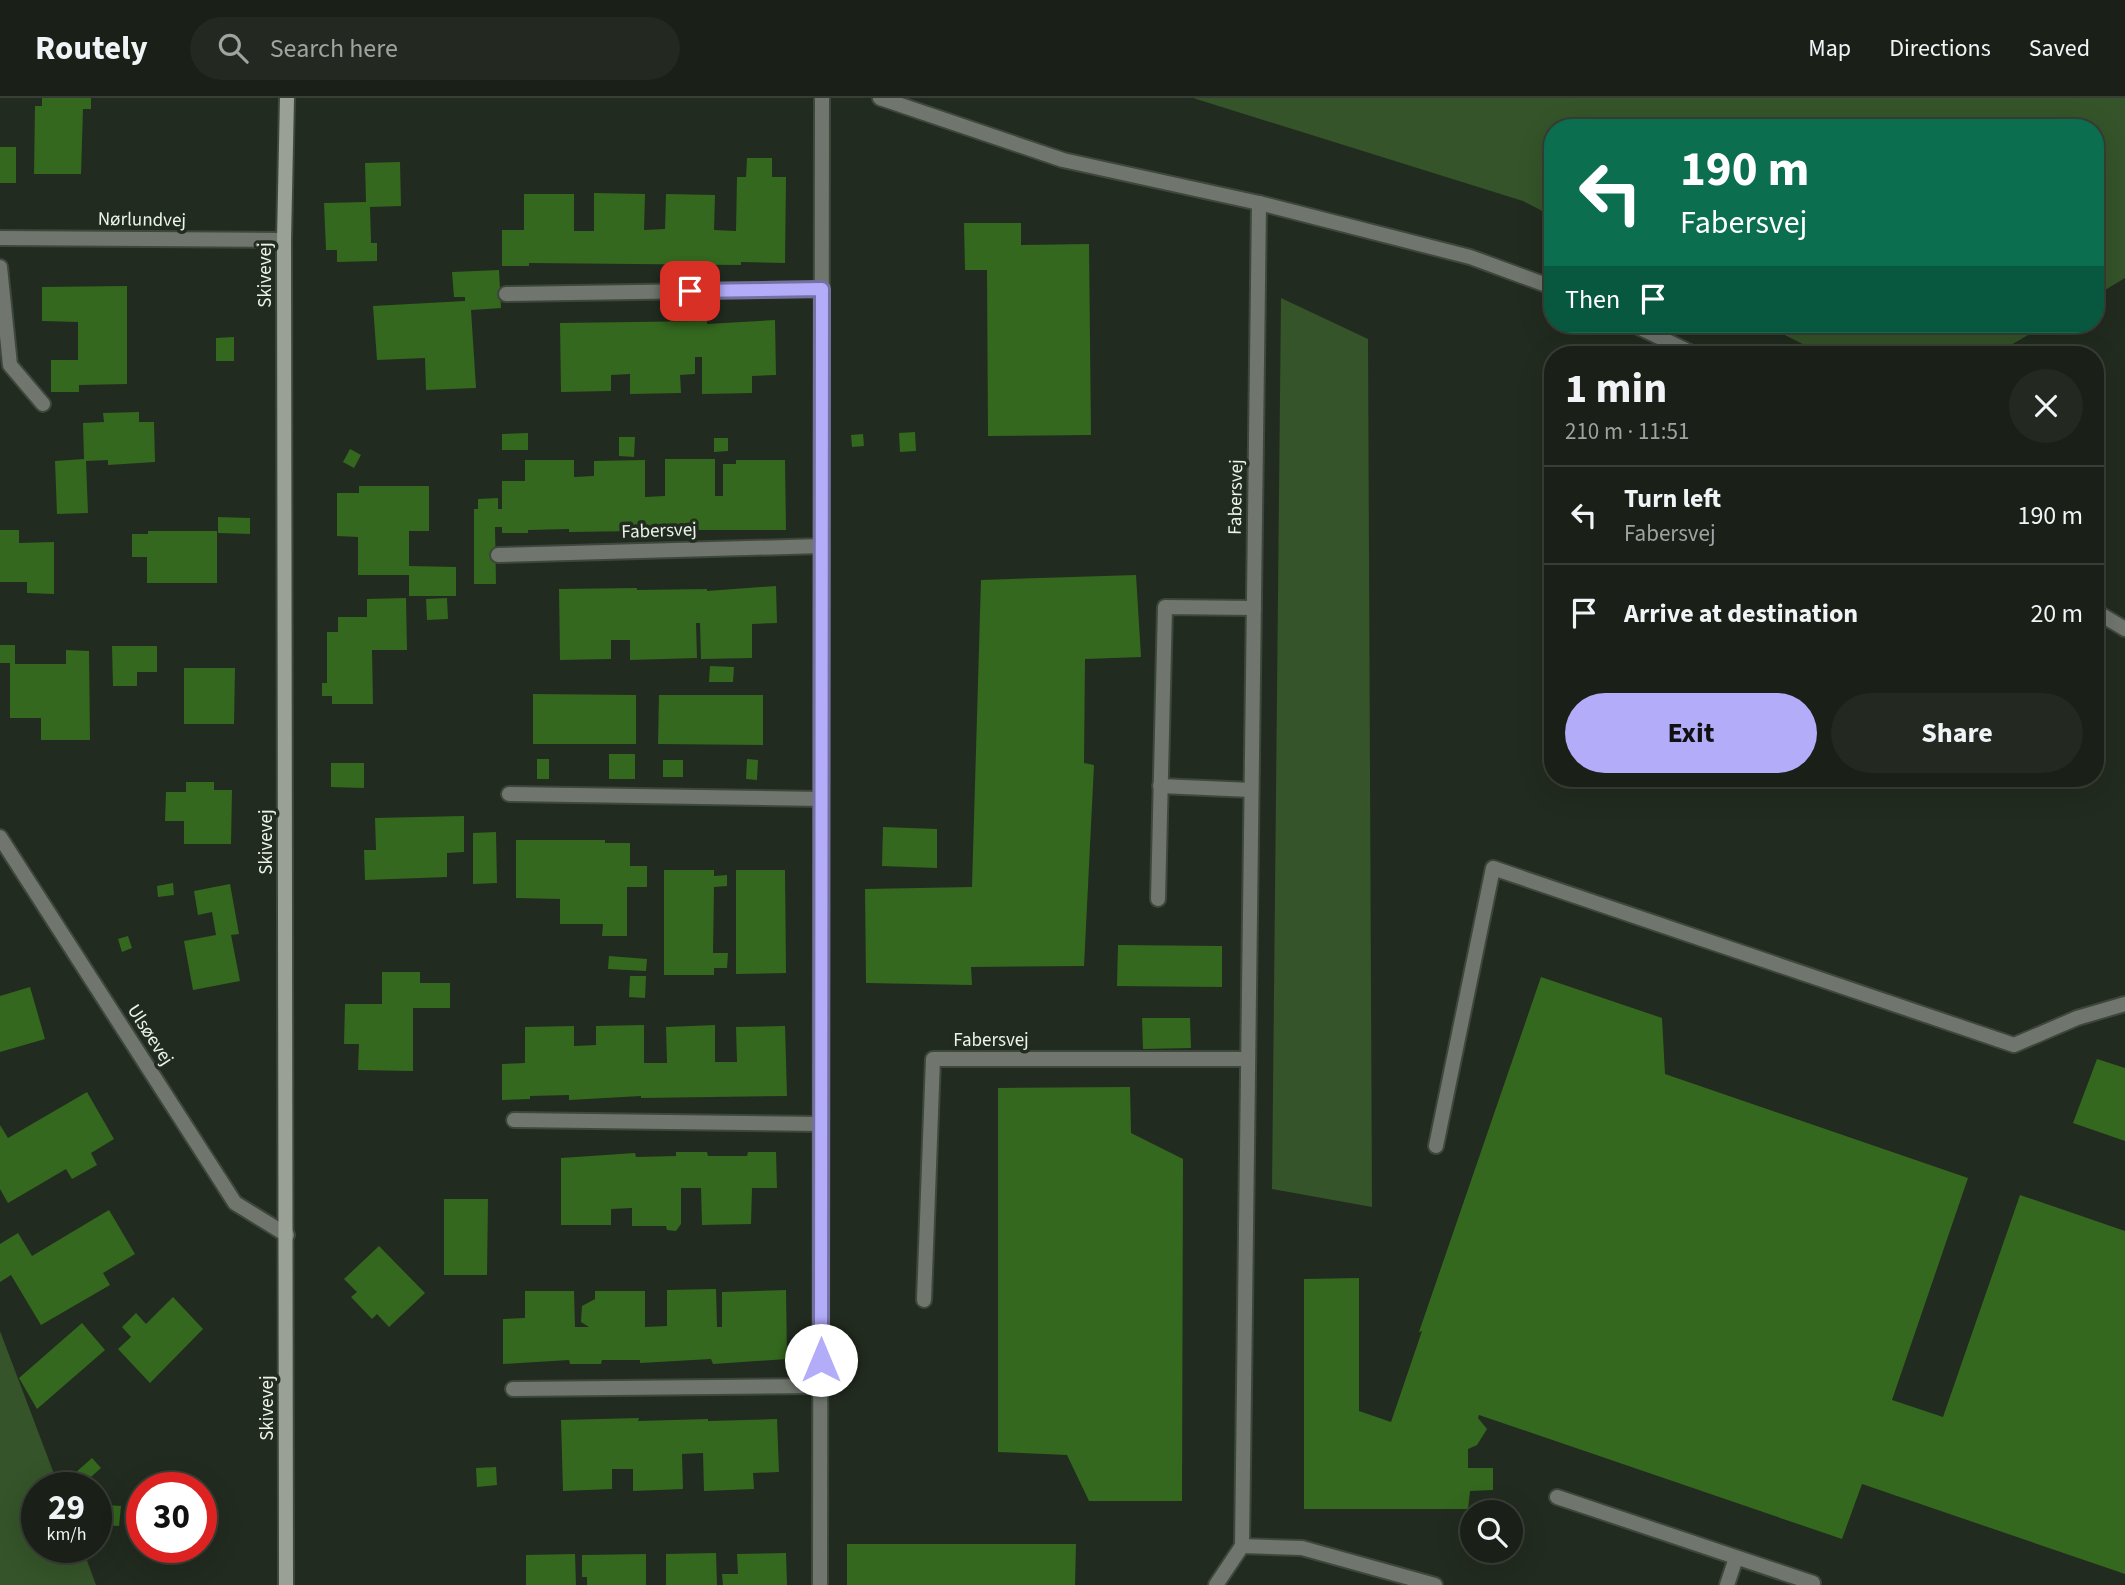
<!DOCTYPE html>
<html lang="en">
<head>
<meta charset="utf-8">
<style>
  body { margin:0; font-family:"Source Sans 3",sans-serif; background:#232820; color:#f1f3f6; height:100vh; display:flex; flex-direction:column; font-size:26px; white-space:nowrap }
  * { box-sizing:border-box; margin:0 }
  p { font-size:23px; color:#9fa3a1 }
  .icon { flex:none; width:38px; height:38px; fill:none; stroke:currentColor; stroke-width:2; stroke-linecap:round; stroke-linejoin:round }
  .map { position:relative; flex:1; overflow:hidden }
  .details { position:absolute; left:1544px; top:248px; width:560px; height:441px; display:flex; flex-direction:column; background:#1a2017; border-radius:28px; box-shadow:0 7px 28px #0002,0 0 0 2px #383e36 }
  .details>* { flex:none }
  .hud { position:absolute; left:1544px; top:21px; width:560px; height:214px; border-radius:28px; box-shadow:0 7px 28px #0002,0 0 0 2px #383e36; background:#0b6e4f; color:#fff; overflow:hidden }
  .buttons { position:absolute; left:1460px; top:1402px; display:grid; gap:14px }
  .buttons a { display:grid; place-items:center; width:63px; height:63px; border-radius:50%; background:#1a2017; box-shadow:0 7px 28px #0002,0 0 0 2px #383e36; font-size:35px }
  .speed { position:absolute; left:21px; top:1374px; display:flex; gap:14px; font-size:35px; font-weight:700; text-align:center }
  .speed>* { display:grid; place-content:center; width:91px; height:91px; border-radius:50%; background:#1a2017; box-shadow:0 7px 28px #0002,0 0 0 2px #383e36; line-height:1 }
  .speed small { font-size:18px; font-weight:400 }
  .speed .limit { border:10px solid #d22; background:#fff; color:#111 }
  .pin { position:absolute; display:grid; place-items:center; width:60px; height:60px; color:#fff; margin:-30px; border-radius:14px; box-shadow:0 4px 10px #0006 }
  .me { position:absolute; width:77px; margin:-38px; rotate:0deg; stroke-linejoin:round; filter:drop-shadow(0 0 5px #0008) }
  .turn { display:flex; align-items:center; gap:24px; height:147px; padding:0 21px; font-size:32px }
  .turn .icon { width:91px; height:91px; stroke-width:2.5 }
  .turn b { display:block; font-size:49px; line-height:60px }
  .then { display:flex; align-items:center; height:66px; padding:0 21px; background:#0003; gap:14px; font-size:26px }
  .round { display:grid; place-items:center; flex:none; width:74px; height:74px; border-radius:37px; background:#232820 }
  .summary { display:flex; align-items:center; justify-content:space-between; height:119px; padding:0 21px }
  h1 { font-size:42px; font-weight:700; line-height:52px }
  .primary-button { display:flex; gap:14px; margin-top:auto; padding:14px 21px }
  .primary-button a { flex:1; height:80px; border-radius:42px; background:#b3acf9; color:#111; font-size:28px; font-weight:700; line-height:80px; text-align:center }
  .primary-button a+a { background:#232820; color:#f1f3f6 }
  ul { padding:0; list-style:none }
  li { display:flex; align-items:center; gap:21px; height:98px; padding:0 21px; border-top:2px solid #383e36 }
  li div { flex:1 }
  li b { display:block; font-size:26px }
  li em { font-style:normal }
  header { display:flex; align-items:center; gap:42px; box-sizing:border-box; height:98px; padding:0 35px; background:#1a2017; border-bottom:2px solid #383e36 }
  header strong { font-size:33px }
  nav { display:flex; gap:38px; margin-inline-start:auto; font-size:24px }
  .search { width:490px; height:63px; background:#232820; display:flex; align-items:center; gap:18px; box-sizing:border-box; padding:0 24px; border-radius:38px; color:#9fa3a1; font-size:26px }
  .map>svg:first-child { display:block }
</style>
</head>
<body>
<header>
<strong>Routely</strong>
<div class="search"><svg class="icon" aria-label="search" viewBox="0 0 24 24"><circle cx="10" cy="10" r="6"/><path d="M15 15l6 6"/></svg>Search here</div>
<nav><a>Map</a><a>Directions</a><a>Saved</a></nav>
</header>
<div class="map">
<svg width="2125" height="1487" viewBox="0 0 2125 1487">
  <rect width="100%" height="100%" fill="#222b1f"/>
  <g fill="#355429">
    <polygon points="1193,0 2125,0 2125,180 2095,198 2095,30 1552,30 1552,118 1523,103"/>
    <polygon points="1281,200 1368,241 1372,1109 1272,1091"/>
    <polygon points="1763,226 2047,226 1994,257 1824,257"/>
    <polygon points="0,1233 59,1389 37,1390 37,1449 82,1449 96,1487 0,1487"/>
  </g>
  <g fill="#34681e">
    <polygon points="42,0 91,0 91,11 83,11 81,76 34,76 35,8 42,8"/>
    <rect x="0" y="49" width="16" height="36"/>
    <polygon points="747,60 772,60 772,79 786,79 785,165 741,164 741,167 529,165 529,168 502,168 502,132 524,132 524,96 574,96 574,133 594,133 594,95 645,96 644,132 665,131 666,96 715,97 714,132 736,133 737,79 746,79"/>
    <polygon points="400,64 401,108 370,109 371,145 377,145 377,163 337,164 337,152 326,152 324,105 366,104 365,65"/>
    <polygon points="964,125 1021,125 1021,147 1089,146 1091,337 988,338 987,172 965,172"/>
    <polygon points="499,172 501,210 471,212 476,290 426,292 425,260 377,262 373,208 465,203 465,199 454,199 452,174"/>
    <polygon points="127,188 127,286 79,287 79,294 51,294 51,262 78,262 78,224 42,223 42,189"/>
    <polygon points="775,222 776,277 752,278 752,295 702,296 702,259 695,259 695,276 680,277 681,295 630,296 630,276 611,277 611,293 561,294 560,225 707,223 707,226"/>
    <polygon points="234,239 234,263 216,263 216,240"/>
    <polygon points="139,314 139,324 154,324 155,364 108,367 108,362 86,363 88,415 57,416 55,363 84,361 83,325 104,324 103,315"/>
    <polygon points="915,334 916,353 900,354 899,335"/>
    <polygon points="528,335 528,352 502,352 502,336"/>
    <polygon points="863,336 864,348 852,349 851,337"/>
    <polygon points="619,339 635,339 634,359 619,358"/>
    <polygon points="714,340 728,340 728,353 714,354"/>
    <polygon points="350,351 361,357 354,370 343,364"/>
    <polygon points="665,361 715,361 715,398 723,398 723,366 736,366 736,362 785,362 786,432 670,432 670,435 640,435 640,433 569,434 569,431 528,432 528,435 502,435 502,429 495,429 496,486 474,486 474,411 478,411 478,401 498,400 498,411 502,411 502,383 525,383 525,362 574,362 574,379 594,378 594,363 645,362 645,399 665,398"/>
    <polygon points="359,388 429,388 429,433 409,433 409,468 456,469 456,498 409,498 409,477 358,477 358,439 337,438 337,395 359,395"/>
    <polygon points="218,419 250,420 250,436 218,435"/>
    <polygon points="0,432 19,432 19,445 54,444 54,496 27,495 27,484 0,484"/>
    <polygon points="148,433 217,433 217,485 147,485 147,459 132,459 132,436 148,436"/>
    <polygon points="1136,477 1141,559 1085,561 1084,665 1094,667 1084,868 971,869 972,887 866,885 865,791 972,789 981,482"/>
    <polygon points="776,488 777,525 752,526 752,560 701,561 700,525 696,525 697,560 630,562 630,542 611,542 611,561 560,562 559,491 637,490 637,492 707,491 707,493"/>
    <polygon points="406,500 407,552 372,552 373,606 332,606 332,598 322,598 322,585 327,585 327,534 338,534 338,519 367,519 367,501"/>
    <polygon points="447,500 448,521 427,522 426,501"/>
    <polygon points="0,547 15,547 15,566 66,566 66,552 89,553 90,642 41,642 41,620 10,620 10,565 0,565"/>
    <polygon points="112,548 157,548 157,574 137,574 137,588 113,588"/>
    <polygon points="710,568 734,569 733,584 709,584"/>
    <polygon points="184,570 235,570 234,626 184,626"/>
    <polygon points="533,596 636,597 636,646 533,646"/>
    <polygon points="659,597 763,597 763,647 658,646"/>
    <rect x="609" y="656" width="26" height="25"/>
    <rect x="537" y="661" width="12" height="20"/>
    <polygon points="747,661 758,662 757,682 746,681"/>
    <rect x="663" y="662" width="20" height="17"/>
    <polygon points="331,665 364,665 364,690 331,689"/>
    <polygon points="186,684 214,684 214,692 232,692 231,746 184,746 184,723 165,723 166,694 186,694"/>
    <polygon points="464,718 464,754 447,755 447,779 365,782 364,752 376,752 375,720"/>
    <polygon points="883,729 937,731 937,770 882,768"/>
    <polygon points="496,734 497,785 473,786 473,735"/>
    <polygon points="516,742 605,742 605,745 630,745 630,768 647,768 647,789 627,789 627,838 602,838 603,826 560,826 560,801 516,800"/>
    <polygon points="664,772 714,772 714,778 727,777 727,788 714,789 713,855 728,855 727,870 714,870 714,877 664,877"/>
    <polygon points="736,772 785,772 786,875 736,876"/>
    <polygon points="173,785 174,797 158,799 157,788"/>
    <polygon points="230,786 239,836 231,837 240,883 193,892 184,843 216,837 212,814 198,817 194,793"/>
    <polygon points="128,838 132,850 122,854 118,841"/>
    <polygon points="1118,847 1222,848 1222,889 1117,888"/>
    <polygon points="609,858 647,861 646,873 608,871"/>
    <polygon points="382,874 420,874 420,885 450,885 450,910 413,910 413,973 358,972 359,946 344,946 345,906 382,906"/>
    <polygon points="630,878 646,878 645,900 629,899"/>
    <polygon points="1541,879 1662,920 1665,976 1968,1080 1892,1302 1943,1319 2020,1097 2125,1133 2125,1476 1862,1386 1842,1441 1479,1317 1478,1320 1487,1331 1477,1347 1468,1351 1468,1370 1493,1370 1493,1392 1470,1393 1468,1411 1304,1411 1304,1181 1359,1180 1359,1313 1391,1324 1422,1233 1419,1234"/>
    <polygon points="30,889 45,941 0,954 0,898"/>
    <polygon points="1142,920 1190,920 1191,950 1143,951"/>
    <polygon points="644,927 644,965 667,965 666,929 715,927 715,964 737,964 736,929 785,928 787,998 641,1000 641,998 569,1002 569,997 530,998 530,1001 502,1002 502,966 525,965 525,929 574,928 574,948 596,947 596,928"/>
    <polygon points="2097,961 2125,970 2125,1043 2073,1025"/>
    <polygon points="1130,989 1131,1035 1183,1061 1182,1403 1089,1403 1067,1357 998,1354 998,990"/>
    <polygon points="87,994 114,1041 91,1055 97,1067 72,1081 66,1071 8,1105 0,1091 0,1027 8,1040"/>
    <polygon points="676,1054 707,1054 708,1058 747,1058 748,1054 776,1054 777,1090 752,1090 751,1126 702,1127 701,1090 681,1090 681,1126 676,1133 667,1132 666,1128 632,1128 632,1110 611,1111 611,1127 561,1127 561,1060 635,1055 636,1059 676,1058"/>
    <polygon points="444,1101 488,1101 487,1177 444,1177"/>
    <polygon points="109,1112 135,1156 103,1175 110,1187 41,1227 11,1177 0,1184 0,1146 18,1135 32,1158"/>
    <polygon points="379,1148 425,1195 389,1229 377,1216 372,1221 351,1199 357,1194 344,1181"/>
    <polygon points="716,1191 717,1229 722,1229 722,1194 786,1192 787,1261 713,1266 711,1261 640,1265 640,1262 602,1262 601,1266 570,1266 569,1262 503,1266 503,1221 525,1220 525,1193 574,1193 575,1229 589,1229 581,1224 582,1208 595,1201 595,1193 645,1193 645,1229 667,1228 667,1192"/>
    <polygon points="173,1199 203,1231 150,1285 118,1251 131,1239 122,1229 136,1215 146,1226"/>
    <polygon points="82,1225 105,1252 37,1311 19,1280"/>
    <polygon points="639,1320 638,1323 708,1321 708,1323 777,1321 779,1374 753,1375 754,1391 704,1393 703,1355 682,1356 683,1391 633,1393 633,1371 612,1371 612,1391 563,1393 561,1322"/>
    <polygon points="92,1360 101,1370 83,1386 74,1376"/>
    <polygon points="496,1369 497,1387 477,1389 476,1370"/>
    <polygon points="107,1407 121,1408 119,1428 105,1427"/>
    <polygon points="847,1446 1076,1446 1075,1487 847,1487"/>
    <polygon points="716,1455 717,1487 666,1487 666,1456"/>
    <polygon points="786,1455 787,1487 723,1487 722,1476 738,1476 737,1456"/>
    <polygon points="575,1456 576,1487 526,1487 526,1457"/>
    <polygon points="646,1456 646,1487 587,1487 587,1479 582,1479 582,1457"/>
  </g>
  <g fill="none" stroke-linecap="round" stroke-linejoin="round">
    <defs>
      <g id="lane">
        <polyline points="1160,688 1251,692"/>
        <polyline points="1158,801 1165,509 1254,510"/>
        <polyline points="1436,1048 1493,770 2014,947 2077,920 2125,906"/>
        <polyline points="924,1202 933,961 1248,961"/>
        <polyline points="1557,1399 1813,1485"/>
        <polyline points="1242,1448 1302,1450 1435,1487"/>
        <polyline points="1216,1487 1242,1448 1259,105"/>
        <polyline points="1727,1487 1736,1460"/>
      </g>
      <g id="street">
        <polyline points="880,0 1063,62 1259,105 1470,159 1552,189"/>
        <polyline points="0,140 284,142"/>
        <polyline points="0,169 10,267 43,306"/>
        <polyline points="506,196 822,191"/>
        <polyline points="1632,226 1696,257"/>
        <polyline points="498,457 822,448"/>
        <polyline points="2095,513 2125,531"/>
        <polyline points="509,696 821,701"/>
        <polyline points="0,739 235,1105 287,1137"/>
        <polyline points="514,1022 821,1026"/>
        <polyline points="513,1291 820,1288"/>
        <polyline points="820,1487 822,0"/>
      </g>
      <polyline id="secondary" points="286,1487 284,142 287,0"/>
    </defs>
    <use href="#lane" stroke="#3e473c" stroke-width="18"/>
    <use href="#street" stroke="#3e473c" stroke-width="18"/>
    <use href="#secondary" stroke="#3e473c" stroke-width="18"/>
    <use href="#lane" stroke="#70756e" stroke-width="14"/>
    <use href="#street" stroke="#70756e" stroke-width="14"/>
    <use href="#secondary" stroke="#99a096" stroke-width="14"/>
  </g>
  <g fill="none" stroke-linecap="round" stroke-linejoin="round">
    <defs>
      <polyline id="route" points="690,193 822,191 821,1262"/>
    </defs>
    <use href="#route" stroke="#7470a2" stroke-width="18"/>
    <use href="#route" stroke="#b3acf9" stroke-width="12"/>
  </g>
  <g text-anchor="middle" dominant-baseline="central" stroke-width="7" stroke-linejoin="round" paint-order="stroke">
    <g font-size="19" fill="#edf3eb" stroke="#222b1f">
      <text transform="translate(142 122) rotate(1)">Nørlundvej</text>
      <text transform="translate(265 177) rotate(-90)">Skivevej</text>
      <text transform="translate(1236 399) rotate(-89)">Fabersvej</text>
      <text transform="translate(659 433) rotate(-2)">Fabersvej</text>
      <text transform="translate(266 744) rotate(-90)">Skivevej</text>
      <text transform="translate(150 937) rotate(57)">Ulsøevej</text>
      <text x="991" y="942">Fabersvej</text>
      <text transform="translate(267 1310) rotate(-90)">Skivevej</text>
    </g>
  </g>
</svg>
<div class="buttons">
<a><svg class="icon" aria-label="search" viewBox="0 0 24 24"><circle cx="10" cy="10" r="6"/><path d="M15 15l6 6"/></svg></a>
</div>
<div class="speed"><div>29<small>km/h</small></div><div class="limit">30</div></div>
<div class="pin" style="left:690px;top:193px;background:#d93025"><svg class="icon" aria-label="arrive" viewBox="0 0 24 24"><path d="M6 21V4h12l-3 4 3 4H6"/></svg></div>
<svg class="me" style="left:821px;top:1262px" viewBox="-20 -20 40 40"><circle r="19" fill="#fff"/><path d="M0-13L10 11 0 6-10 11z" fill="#b3acf9"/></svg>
<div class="hud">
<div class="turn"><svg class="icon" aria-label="left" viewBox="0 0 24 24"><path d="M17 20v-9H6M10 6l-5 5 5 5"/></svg><div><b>190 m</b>Fabersvej</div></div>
<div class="then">Then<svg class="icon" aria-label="arrive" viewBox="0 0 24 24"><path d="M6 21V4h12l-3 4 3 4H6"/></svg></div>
</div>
<section class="details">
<div class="summary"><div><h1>1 min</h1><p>210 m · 11:51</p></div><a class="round"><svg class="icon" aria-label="close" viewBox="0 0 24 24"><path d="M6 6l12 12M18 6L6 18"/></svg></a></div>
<ul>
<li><svg class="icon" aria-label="left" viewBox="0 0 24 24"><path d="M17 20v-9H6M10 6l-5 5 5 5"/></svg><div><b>Turn left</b><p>Fabersvej</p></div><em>190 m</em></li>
<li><svg class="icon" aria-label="arrive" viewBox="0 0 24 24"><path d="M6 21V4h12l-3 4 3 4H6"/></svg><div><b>Arrive at destination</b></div><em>20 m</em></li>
</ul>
<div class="primary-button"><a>Exit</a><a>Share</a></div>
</section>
</div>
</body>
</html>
